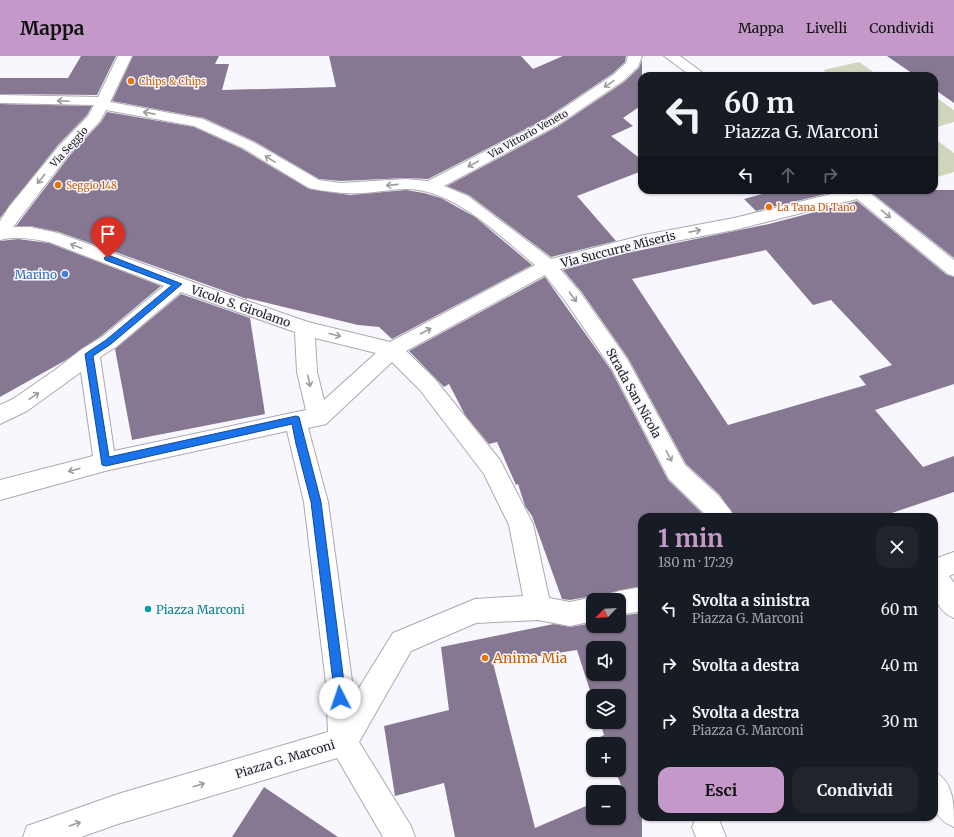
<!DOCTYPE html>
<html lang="it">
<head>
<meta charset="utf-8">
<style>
  body { margin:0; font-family:Merriweather,serif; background:#20242c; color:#f1f3f6; height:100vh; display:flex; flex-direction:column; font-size:15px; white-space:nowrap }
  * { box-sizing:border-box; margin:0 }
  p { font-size:13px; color:#9ea1a6 }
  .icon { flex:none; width:22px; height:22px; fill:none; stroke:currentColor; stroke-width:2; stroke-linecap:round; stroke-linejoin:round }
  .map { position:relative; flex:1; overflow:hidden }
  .sheet { position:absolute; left:638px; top:457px; width:300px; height:308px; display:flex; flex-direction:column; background:#171b24; border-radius:12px; box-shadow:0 1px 3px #0004 }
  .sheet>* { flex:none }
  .banner { position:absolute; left:638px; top:16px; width:300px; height:122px; border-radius:12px; box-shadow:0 1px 3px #0004; background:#171b24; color:#f1f3f6; overflow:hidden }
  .needle { width:26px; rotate:245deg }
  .buttons { position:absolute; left:586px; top:537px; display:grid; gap:8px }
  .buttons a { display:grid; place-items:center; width:40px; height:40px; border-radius:8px; background:#171b24; box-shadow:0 1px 3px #0004; font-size:20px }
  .pin { position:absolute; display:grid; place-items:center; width:34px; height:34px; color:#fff; margin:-41px -17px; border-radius:50% 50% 50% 0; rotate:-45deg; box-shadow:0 0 4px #0007 }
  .pin .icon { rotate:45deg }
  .me { position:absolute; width:44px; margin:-22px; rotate:356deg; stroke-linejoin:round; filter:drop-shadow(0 0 3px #0008) }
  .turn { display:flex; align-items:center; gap:14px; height:84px; padding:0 20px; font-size:18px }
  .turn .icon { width:52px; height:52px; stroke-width:2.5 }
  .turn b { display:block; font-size:28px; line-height:34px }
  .lanes { display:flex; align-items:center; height:38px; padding:0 20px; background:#0003; justify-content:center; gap:20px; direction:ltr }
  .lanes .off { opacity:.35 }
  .round { display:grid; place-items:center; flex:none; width:42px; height:42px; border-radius:12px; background:#20242c }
  .overview { display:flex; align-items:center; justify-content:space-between; height:68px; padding:0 20px }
  h1 { font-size:24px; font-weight:700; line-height:30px; color:#c499c9 }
  .button { display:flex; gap:8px; margin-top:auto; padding:8px 20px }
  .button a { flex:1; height:46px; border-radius:12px; background:#c499c9; color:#111; font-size:16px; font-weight:700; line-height:46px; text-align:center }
  .button a+a { background:#20242c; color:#f1f3f6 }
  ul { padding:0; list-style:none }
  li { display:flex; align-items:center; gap:12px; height:56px; padding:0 20px }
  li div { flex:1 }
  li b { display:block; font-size:15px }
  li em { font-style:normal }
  header { display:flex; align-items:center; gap:24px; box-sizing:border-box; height:56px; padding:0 20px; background:#c499c9; color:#111 }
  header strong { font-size:19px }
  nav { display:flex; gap:22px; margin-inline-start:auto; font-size:14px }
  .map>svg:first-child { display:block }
</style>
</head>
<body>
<header>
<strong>Mappa</strong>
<nav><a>Mappa</a><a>Livelli</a><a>Condividi</a></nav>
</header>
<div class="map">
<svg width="954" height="781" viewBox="0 0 954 781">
  <rect width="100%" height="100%" fill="#f9f7fe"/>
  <g fill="#d0d6be">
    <polygon points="859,6 879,20 831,20 823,14"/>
    <polygon points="934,40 954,54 954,66 934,72"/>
    <polygon points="934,82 954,97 954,116 934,122"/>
  </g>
  <g fill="#867892" fill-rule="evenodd">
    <polygon points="81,0 116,0 97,39 0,38 0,22 68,22"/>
    <polygon points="133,0 219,0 215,8 229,8 222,34 336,31 329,0 521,0 533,13 563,0 626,0 625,6 612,18 545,63 428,123 406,122 341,125 319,123 254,85 204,62 112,45"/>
    <polygon points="887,0 954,0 954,47 934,33 934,20 916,20"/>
    <polygon points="642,4 642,49 623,62 633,70 611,80 642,104 642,115 577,140 616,185 551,201 469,139 447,130 557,71 624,26 639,12"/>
    <polygon points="0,48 92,50 87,59 57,90 0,162"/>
    <polygon points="107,56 194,71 242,93 309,133 350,139 406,134 424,137 441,142 475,161 532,209 392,283 379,271 358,269 247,242 247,243 59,176 30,170 16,170 71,98 101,66"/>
    <polygon points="776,134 842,134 756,155 744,143"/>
    <polygon points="868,134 954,134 954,202"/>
    <path d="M857,145l90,74 7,2v107l-79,26 48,57 31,-11v36l-74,25h-145l-16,-23 -33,-30 -58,-106 -47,-67 -18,-21 64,-17 142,-29zM766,194l47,55 18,-5 61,65 -33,11 7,9 -138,40 -96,-146z"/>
    <polygon points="18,183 49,187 161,230 101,280 66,304 0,341 0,185"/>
    <polygon points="545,221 611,314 668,424 706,461 642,461 642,530 610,537 607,544 593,540 570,544 562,543 532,460 525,450 518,428 516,429 497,386 489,388 465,359 449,328 444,331 409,295"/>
    <polygon points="181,238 250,262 265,358 132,384 115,293"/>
    <path d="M642,557v224h-187l-11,-54 -49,13 -11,-70 65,-16 -8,-63 113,-23 16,3 23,-4v3h26v-10zM593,592h26v26h-26zM577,594l16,50v-4h26v26h-19l4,13 -4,2 3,7h16v26h-4l8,20 -5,2 1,26h-26v-15l-58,25 -42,-165z"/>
    <polygon points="264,731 338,781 232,781"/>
  </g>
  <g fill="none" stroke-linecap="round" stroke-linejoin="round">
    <defs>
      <g id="minor">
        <path d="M118,0h14l-22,46 93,17 50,23 66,38 22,3 65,-4 22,2 118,-61 67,-45 13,-12 2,-7h14l-4,11 -15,14 -67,45 -112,60 24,10 83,63 93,-24 90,-17 114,-28h18l88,70v16l-6,-2 -91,-75 -123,31 -90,17 -84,22 20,23 47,67 58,106 33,30 12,15 4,7h-26l-39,-38 -57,-110 -46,-67 -21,-27 -139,76 28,27 66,82 33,64 16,74 21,4 23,-5 8,3h-8v21l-23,5 -32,-6 -62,3 -65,28 -52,91 52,84 4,11h-32l-46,-79 -219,66 -37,13h-58l4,-11 91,-32 210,-62 -2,-49 -22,-181 -17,-71 -182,40 -105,29v-20l93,-24 -12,-84 -54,39 -27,13v-19l13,-6 42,-29 27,-21 20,-12 62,-51 -115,-44c-16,-3 -33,-7 -49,-2v-19l9,-14 49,-60 30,-31 6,-11 -94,-2v-8l98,2zM106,54l88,16 49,22 66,40c18,4 36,6 55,5 14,-1 28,-4 42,-4 48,0 94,47 129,76l-145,77 -82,-20 -107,-37 -143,-52 -28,-6h-17l57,-74 30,-32zM181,236l114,40 2,40 9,38 -192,41 -14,-94 16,-10zM315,282l61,15 -52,47 -7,-28zM392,306l28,28 64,84 25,51 14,71 -48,3 -82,34 -39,63 -26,-194 -20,-74 18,-4z"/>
        <polygon points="664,0 680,0 707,20 691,20"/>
        <path d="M954,496v22l-5,2 5,7v35c-25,-10 -20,-37 -20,-59z"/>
        <polygon points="642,531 642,555 619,559 619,544 608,544 610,538 619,535"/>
        <path d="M934,715c20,12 20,31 20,56 -27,-11 -20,-31 -20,-56z"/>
        <polygon points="696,761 718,761 726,781 696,781 692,771"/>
      </g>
    </defs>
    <use href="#minor" stroke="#aca9b1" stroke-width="2"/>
    <use href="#minor" fill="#fff" fill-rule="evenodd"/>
  </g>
  <defs><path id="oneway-shaft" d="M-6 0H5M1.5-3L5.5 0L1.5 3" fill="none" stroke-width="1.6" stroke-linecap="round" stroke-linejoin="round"/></defs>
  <g stroke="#9c9c9d">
    <use href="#oneway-shaft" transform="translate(609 28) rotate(146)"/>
    <use href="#oneway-shaft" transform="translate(63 45) rotate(-177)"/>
    <use href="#oneway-shaft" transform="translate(149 57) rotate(-169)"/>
    <use href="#oneway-shaft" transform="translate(270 103) rotate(-148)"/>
    <use href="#oneway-shaft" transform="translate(473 108) rotate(152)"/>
    <use href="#oneway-shaft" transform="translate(41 123) rotate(129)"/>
    <use href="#oneway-shaft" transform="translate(392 129) rotate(174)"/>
    <use href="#oneway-shaft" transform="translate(886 158) rotate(39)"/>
    <use href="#oneway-shaft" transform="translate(695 175) rotate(-11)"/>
    <use href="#oneway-shaft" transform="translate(76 190) rotate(-159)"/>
    <use href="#oneway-shaft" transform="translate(573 241) rotate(53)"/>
    <use href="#oneway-shaft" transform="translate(426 275) rotate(-28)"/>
    <use href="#oneway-shaft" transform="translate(335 279) rotate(14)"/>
    <use href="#oneway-shaft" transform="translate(309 325) rotate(77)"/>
    <use href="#oneway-shaft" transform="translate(34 340) rotate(-34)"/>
    <use href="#oneway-shaft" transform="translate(669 400) rotate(62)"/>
    <use href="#oneway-shaft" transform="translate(74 414) rotate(166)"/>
    <use href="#oneway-shaft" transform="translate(199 729) rotate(-17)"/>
    <use href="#oneway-shaft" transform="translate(75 768) rotate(-19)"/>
  </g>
  <polygon fill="#1a73e8" stroke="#114b97" points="108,199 182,228 111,288 93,300 109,401 296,360 299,361 321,446 346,642 344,646 340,647 336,646 335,642 311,446 296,388 292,368 106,410 102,409 85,298 106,284 172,229 105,204 104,202"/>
  <g fill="#e8710a" stroke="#f9f7fe" stroke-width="1.5">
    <circle cx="131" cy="25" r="4"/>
    <circle cx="58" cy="129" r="4"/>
    <circle cx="769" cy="151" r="4"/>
    <circle cx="485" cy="602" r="4"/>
  </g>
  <circle fill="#3f7fe0" stroke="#f9f7fe" stroke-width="1.5" cx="65" cy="218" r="4"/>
  <circle fill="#0f9aa8" stroke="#f9f7fe" stroke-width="1.5" cx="148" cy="553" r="4"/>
  <g text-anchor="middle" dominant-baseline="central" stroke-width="3" stroke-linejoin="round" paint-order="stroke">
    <g font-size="10" fill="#c56008" stroke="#f9f7fe" text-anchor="start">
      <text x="139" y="25">Chips &amp; Chips</text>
      <text x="66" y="129">Seggio 148</text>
      <text x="777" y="151">La Tana Di Tano</text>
    </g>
    <g font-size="10" fill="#242326" stroke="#f9f7fe">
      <text transform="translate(528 78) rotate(-29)">Via Vittorio Veneto</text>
      <text transform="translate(69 91) rotate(-48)">Via Seggio</text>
    </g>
    <g font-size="12" fill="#242326" stroke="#f9f7fe">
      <text transform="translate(618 193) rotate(-14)">Via Succurre Miseris</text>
      <text transform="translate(241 250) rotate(19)">Vicolo S. Girolamo</text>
      <text transform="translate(634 337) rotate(61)">Strada San Nicola</text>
      <text transform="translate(285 703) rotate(-17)">Piazza G. Marconi</text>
    </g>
    <g font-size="12" fill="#366cbe" stroke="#f9f7fe" text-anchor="end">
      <text x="57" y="218">Marino</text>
    </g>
    <g font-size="12" fill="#0d838f" stroke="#f9f7fe" text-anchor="start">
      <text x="156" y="553">Piazza Marconi</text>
    </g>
    <g font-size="14" fill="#c56008" stroke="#f9f7fe" text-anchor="start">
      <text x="493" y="602">Anima Mia</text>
    </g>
  </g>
</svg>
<div class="buttons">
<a><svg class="needle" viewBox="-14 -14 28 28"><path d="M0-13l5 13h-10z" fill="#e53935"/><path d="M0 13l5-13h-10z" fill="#9ea1a6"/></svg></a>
<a><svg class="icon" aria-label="sound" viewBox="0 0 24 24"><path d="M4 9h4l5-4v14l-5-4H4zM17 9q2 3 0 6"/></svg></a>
<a><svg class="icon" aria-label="layers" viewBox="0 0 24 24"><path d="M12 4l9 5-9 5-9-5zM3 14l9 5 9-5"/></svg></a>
<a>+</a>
<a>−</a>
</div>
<div class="pin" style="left:108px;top:202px;background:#d93025"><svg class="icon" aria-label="arrive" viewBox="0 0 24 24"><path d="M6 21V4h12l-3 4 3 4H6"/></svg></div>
<svg class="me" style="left:340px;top:642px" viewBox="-20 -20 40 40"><circle r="19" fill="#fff"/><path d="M0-13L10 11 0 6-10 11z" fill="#1a73e8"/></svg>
<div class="banner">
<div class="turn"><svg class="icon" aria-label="left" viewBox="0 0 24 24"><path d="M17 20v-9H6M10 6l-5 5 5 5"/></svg><div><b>60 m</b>Piazza G. Marconi</div></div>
<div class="lanes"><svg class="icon" aria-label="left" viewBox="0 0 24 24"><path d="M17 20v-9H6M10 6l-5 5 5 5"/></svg><svg class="icon off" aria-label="ahead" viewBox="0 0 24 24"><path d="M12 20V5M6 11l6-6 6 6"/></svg><svg class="icon off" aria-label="right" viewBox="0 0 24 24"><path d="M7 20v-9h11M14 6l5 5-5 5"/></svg></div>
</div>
<section class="sheet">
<div class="overview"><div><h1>1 min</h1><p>180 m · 17:29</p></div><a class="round"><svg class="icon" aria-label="close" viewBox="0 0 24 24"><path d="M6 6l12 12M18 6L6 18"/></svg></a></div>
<ul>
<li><svg class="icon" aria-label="left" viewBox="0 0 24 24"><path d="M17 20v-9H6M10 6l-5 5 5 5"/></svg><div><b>Svolta a sinistra</b><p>Piazza G. Marconi</p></div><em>60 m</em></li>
<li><svg class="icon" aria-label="right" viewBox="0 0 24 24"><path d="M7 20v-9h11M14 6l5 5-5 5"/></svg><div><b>Svolta a destra</b></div><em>40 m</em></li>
<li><svg class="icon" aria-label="right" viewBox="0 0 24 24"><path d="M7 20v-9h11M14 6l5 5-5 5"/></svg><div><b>Svolta a destra</b><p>Piazza G. Marconi</p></div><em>30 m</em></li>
</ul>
<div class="button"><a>Esci</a><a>Condividi</a></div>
</section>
</div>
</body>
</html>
